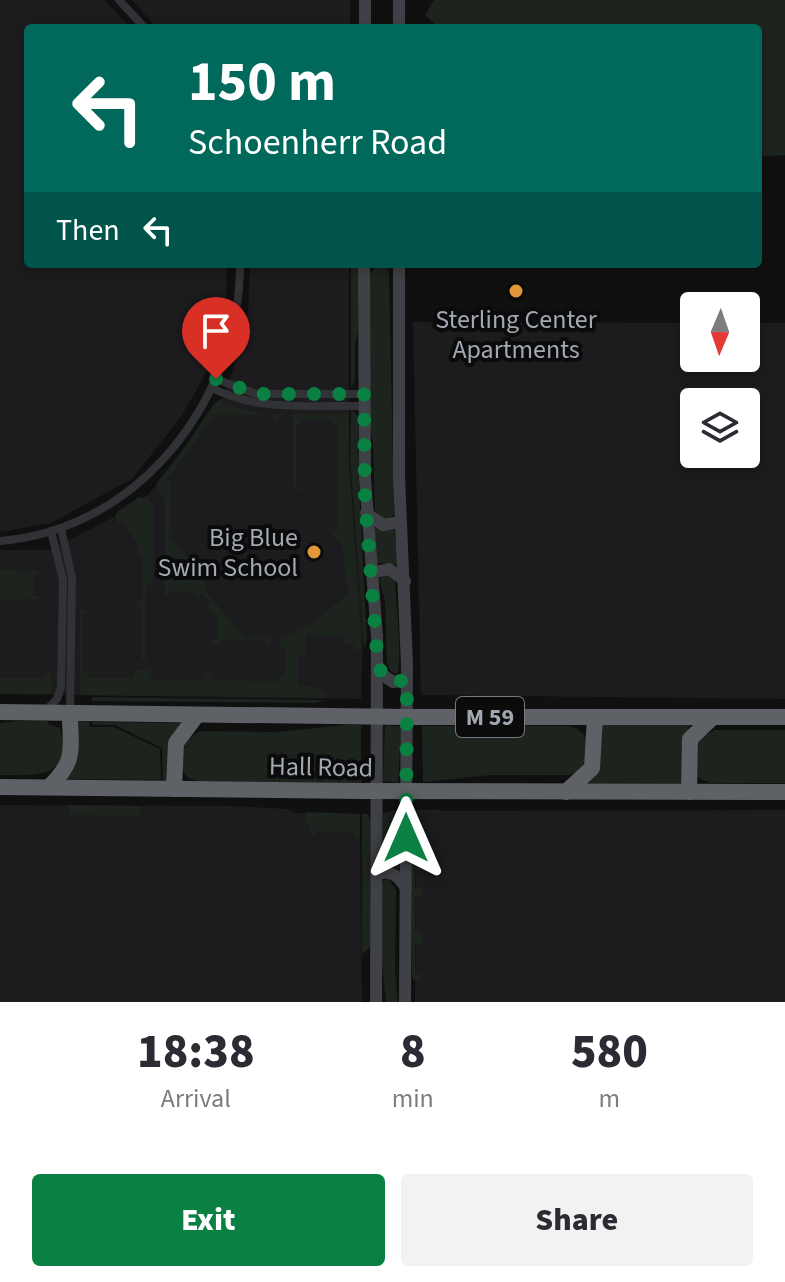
<!DOCTYPE html>
<html lang="en">
<head>
<meta charset="utf-8">
<style>
  body { margin:0; font-family:"Source Sans 3",sans-serif; background:#f2f2f3; color:#2b2b33; height:100vh; display:flex; flex-direction:column; font-size:30px; white-space:nowrap }
  * { box-sizing:border-box; margin:0 }
  p { font-size:26px; color:#7c7c81 }
  .icon { flex:none; width:44px; height:44px; fill:none; stroke:currentColor; stroke-width:2; stroke-linecap:round; stroke-linejoin:round }
  .map { position:relative; height:1002px; overflow:hidden }
  .side { display:flex; flex-direction:column; background:#fff; flex:1 }
  .side>* { flex:none }
  .guide { position:absolute; left:24px; top:24px; width:738px; height:244px; border-radius:8px; box-shadow:0 4px 12px #0003; background:#00695c; color:#fff; overflow:hidden }
  .needle { width:52px; rotate:182deg }
  .fabs { position:absolute; left:680px; top:292px; display:grid; gap:16px }
  .fabs a { display:grid; place-items:center; width:80px; height:80px; border-radius:8px; background:#fff; box-shadow:0 4px 12px #0003; font-size:40px }
  .pin { position:absolute; display:grid; place-items:center; width:68px; height:68px; color:#fff; margin:-82px -34px; border-radius:50% 50% 50% 0; rotate:-45deg; box-shadow:0 0 8px #0007 }
  .pin .icon { rotate:45deg }
  .me { position:absolute; width:88px; margin:-44px; rotate:0deg; stroke-linejoin:round; filter:drop-shadow(0 0 6px #0008) }
  .turn { display:flex; align-items:center; gap:28px; height:168px; padding:0 32px; font-size:36px }
  .turn .icon { width:104px; height:104px; stroke-width:2.5 }
  .turn b { display:block; font-size:56px; line-height:68px }
  .then { display:flex; align-items:center; height:76px; padding:0 32px; background:#0003; gap:16px; font-size:30px }
  .eta { display:flex; justify-content:space-evenly; align-items:center; height:136px; text-align:center }
  .eta b { font-size:48px; font-weight:800; line-height:56px }
  .action { display:flex; gap:16px; margin-top:auto; padding:16px 32px }
  .action a { flex:1; height:92px; border-radius:8px; background:#0b8043; color:#fff; font-size:32px; font-weight:800; line-height:92px; text-align:center }
  .action a+a { background:#f2f2f3; color:#2b2b33 }
  .map>svg:first-child { display:block }
</style>
</head>
<body>
<div class="map">
<svg width="785" height="1002" viewBox="0 0 785 1002">
  <rect width="100%" height="100%" fill="#101011"/>
  <g fill="#1c1c1e" fill-rule="evenodd">
    <polygon points="0,0 104,0 131,28 28,28 28,264 227,264 226,310 208,369 183,414 132,479 51,523 0,532"/>
    <polygon points="132,0 350,0 350,28 157,28"/>
    <polygon points="250,264 349,264 349,459 363,633 361,699 0,694 0,550 49,550 116,516 149,494 222,403 238,354 248,312"/>
    <path d="M413,322l281,1v35h52v-35h39v376l-364,-4zM694,402h52v52h-52z"/>
    <polygon points="0,805 232,806 288,809 295,813 360,814 362,1002 0,1002"/>
    <polygon points="785,810 785,1002 415,1002 416,811"/>
  </g>
  <g fill="#1d231d">
    <polygon points="434,0 785,0 785,155 758,157 758,28 439,28 425,15"/>
    <polygon points="351,264 359,264 358,330 355,347 355,381 351,388"/>
    <polygon points="377,265 386,267 389,272 394,510 393,516 385,520 375,511 373,443 370,425 370,274"/>
    <polygon points="224,398 223,403 257,413 283,414 283,417 274,421 273,415 214,415 186,456 167,479 171,483 170,527 174,532 170,536 194,564 200,561 203,566 199,569 169,559 165,554 165,503 156,484 185,447 215,402"/>
    <polygon points="351,410 357,415 358,422 359,485 367,640 364,649 350,459"/>
    <polygon points="293,414 349,414 349,459 362,650 354,650 354,644 344,644 343,635 306,635 305,656 299,656 298,659 298,685 320,688 325,693 324,698 80,695 80,608 89,611 88,613 83,614 82,671 89,672 89,678 133,678 134,670 150,669 152,679 205,680 204,673 211,674 212,680 279,681 280,675 285,674 286,649 280,647 280,638 311,624 348,594 342,546 331,532 337,530 337,426 332,425 331,419 302,419 301,425 296,425 296,486 301,488 299,493 293,485"/>
    <polygon points="139,497 148,498 154,507 153,583 146,584 146,591 145,659 150,661 136,661 141,660 142,608 136,606 137,601 142,600 143,555 136,554 140,550 124,523 119,524 115,517 117,512"/>
    <polygon points="374,528 395,530 397,565 377,563"/>
    <polygon points="0,570 39,571 39,575 33,576 34,595 39,596 40,599 0,600"/>
    <polygon points="168,571 205,582 207,585 204,589 244,637 270,637 271,645 266,646 265,640 220,640 218,646 213,645 212,638 218,638 218,615 211,614 207,607 210,603 203,594 196,599 195,593 169,592 168,597 165,597 164,579"/>
    <path d="M387,573l8,8c1,19 8,83 2,94l-6,-4 -4,-7 -2,-63 -6,-22z"/>
    <polygon points="51,672 52,694 0,694 0,678 45,678 45,673"/>
    <polygon points="92,697 322,700 324,700 316,703 92,701"/>
    <path d="M19,721h29l1,3 11,4c12,52 -22,47 -60,47v-52z"/>
    <polygon points="76,721 89,722 90,727 114,727 160,749 161,780 67,779"/>
    <polygon points="92,722 183,723 168,781 163,781 162,748 115,725 92,725"/>
    <path d="M346,725h15v58l-164,-2 -9,-3 -5,-7c-1,-22 -1,-29 17,-40l75,1z"/>
    <polygon points="385,725 401,727 398,783 383,781"/>
    <polygon points="601,725 690,725 686,733 681,784 587,783"/>
    <path d="M422,726h148c21,8 16,15 16,36l-9,10 -8,3h-78l-68,7z"/>
    <polygon points="714,730 785,730 785,783 710,783 697,777 698,740"/>
    <polygon points="69,805 140,806 141,816 70,815 69,822"/>
    <polygon points="397,810 400,810 399,869 383,865 383,813"/>
    <polygon points="414,810 439,810 439,812 423,811 421,815 416,816 415,888 422,889 422,896 415,897 415,932 422,933 422,944 415,945 415,974 421,974 420,982 413,980 412,974 412,816"/>
    <polygon points="307,812 360,814 360,839 354,838 353,832 316,832 312,838 305,816"/>
    <polygon points="362,814 368,814 370,822 370,948 362,954"/>
    <polygon points="388,879 396,890 395,971 398,1002 386,1002 382,963 382,885 384,880"/>
  </g>
  <g fill="none" stroke-linecap="round" stroke-linejoin="round">
    <g stroke="#313236" stroke-width="8">
      <polyline points="119,0 145,28"/>
      <polyline points="216,379 256,394 364,394"/>
      <path d="M212,388c46,24 102,17 152,18"/>
      <polyline points="61,528 72,578 70,712"/>
      <path d="M0,541c139,-11 240,-142 240,-277"/>
      <polyline points="44,712 57,699 61,687 63,580 51,531"/>
    </g>
    <g stroke="#3f4146" stroke-width="12">
      <polyline points="365,28 365,0"/>
      <polyline points="399,28 399,0"/>
      <polyline points="364,264 365,478 377,637 376,1002"/>
      <polyline points="399,264 399,477 407,664 405,1002"/>
      <polyline points="366,513 383,525 400,522"/>
      <polyline points="371,573 389,569 405,581"/>
      <polyline points="378,666 383,675 393,682 407,680"/>
      <path d="M376,874c15,-4 22,1 30,14"/>
    </g>
    <g stroke="#5e6166" stroke-width="16">
      <polyline points="0,712 407,717 785,717"/>
      <polyline points="0,787 362,791 785,792"/>
      <path d="M49,787c28,-27 21,-37 21,-74"/>
      <polyline points="174,789 176,743 197,715"/>
      <polyline points="566,792 592,768 595,717"/>
      <polyline points="689,792 690,739 713,717"/>
    </g>
  </g>
  <g fill="none" stroke-linecap="round" stroke-linejoin="round">
    <polyline stroke="#0b8043" stroke-width="14" stroke-dasharray="0 25.2" points="216,379 256,394 364,394 365,499 378,666 383,675 393,682 407,680 406,838"/>
  </g>
  <g fill="#e29837" stroke="#0b0b0c" stroke-width="3">
    <circle cx="516" cy="291" r="8"/>
    <circle cx="314" cy="552" r="8"/>
  </g>
  <g text-anchor="middle" dominant-baseline="central" stroke-width="8" stroke-linejoin="round" paint-order="stroke">
    <rect fill="#0b0b0c" stroke="#757980" stroke-width="2" x="456" y="697" width="68" height="40" rx="6"/>
    <g font-size="24" font-weight="bold" fill="#a2a8b1">
      <text x="490" y="717">M 59</text>
    </g>
    <g font-size="26" fill="#a2a8b1" stroke="#0b0b0c">
      <text x="516" y="319">Sterling Center<tspan x="516" dy="30">Apartments</tspan></text>
      <text x="298" y="537" text-anchor="end">Big Blue<tspan x="298" dy="30">Swim School</tspan></text>
    </g>
    <g font-size="26" fill="#a2a8b1" stroke="#0b0b0c">
      <text transform="translate(321 767) rotate(1)">Hall Road</text>
    </g>
  </g>
</svg>
<div class="fabs">
<a><svg class="needle" viewBox="-14 -14 28 28"><path d="M0-13l5 13h-10z" fill="#e53935"/><path d="M0 13l5-13h-10z" fill="#7c7c81"/></svg></a>
<a><svg class="icon" aria-label="layers" viewBox="0 0 24 24"><path d="M12 4l9 5-9 5-9-5zM3 14l9 5 9-5"/></svg></a>
</div>
<div class="pin" style="left:216px;top:379px;background:#d93025"><svg class="icon" aria-label="arrive" viewBox="0 0 24 24"><path d="M6 21V4h12l-3 4 3 4H6"/></svg></div>
<svg class="me" style="left:406px;top:838px" viewBox="-20 -20 40 40"><path d="M0-17L14 15 0 8-14 15z" fill="#0b8043" stroke="#fff" stroke-width="4"/></svg>
<div class="guide">
<div class="turn"><svg class="icon" aria-label="left" viewBox="0 0 24 24"><path d="M17 20v-9H6M10 6l-5 5 5 5"/></svg><div><b>150 m</b>Schoenherr Road</div></div>
<div class="then">Then<svg class="icon" aria-label="left" viewBox="0 0 24 24"><path d="M17 20v-9H6M10 6l-5 5 5 5"/></svg></div>
</div>
</div>
<section class="side">
<div class="eta">
<div><b>18:38</b><p>Arrival</p></div>
<div><b>8</b><p>min</p></div>
<div><b>580</b><p>m</p></div>
</div>
<div class="action"><a>Exit</a><a>Share</a></div>
</section>
</body>
</html>
